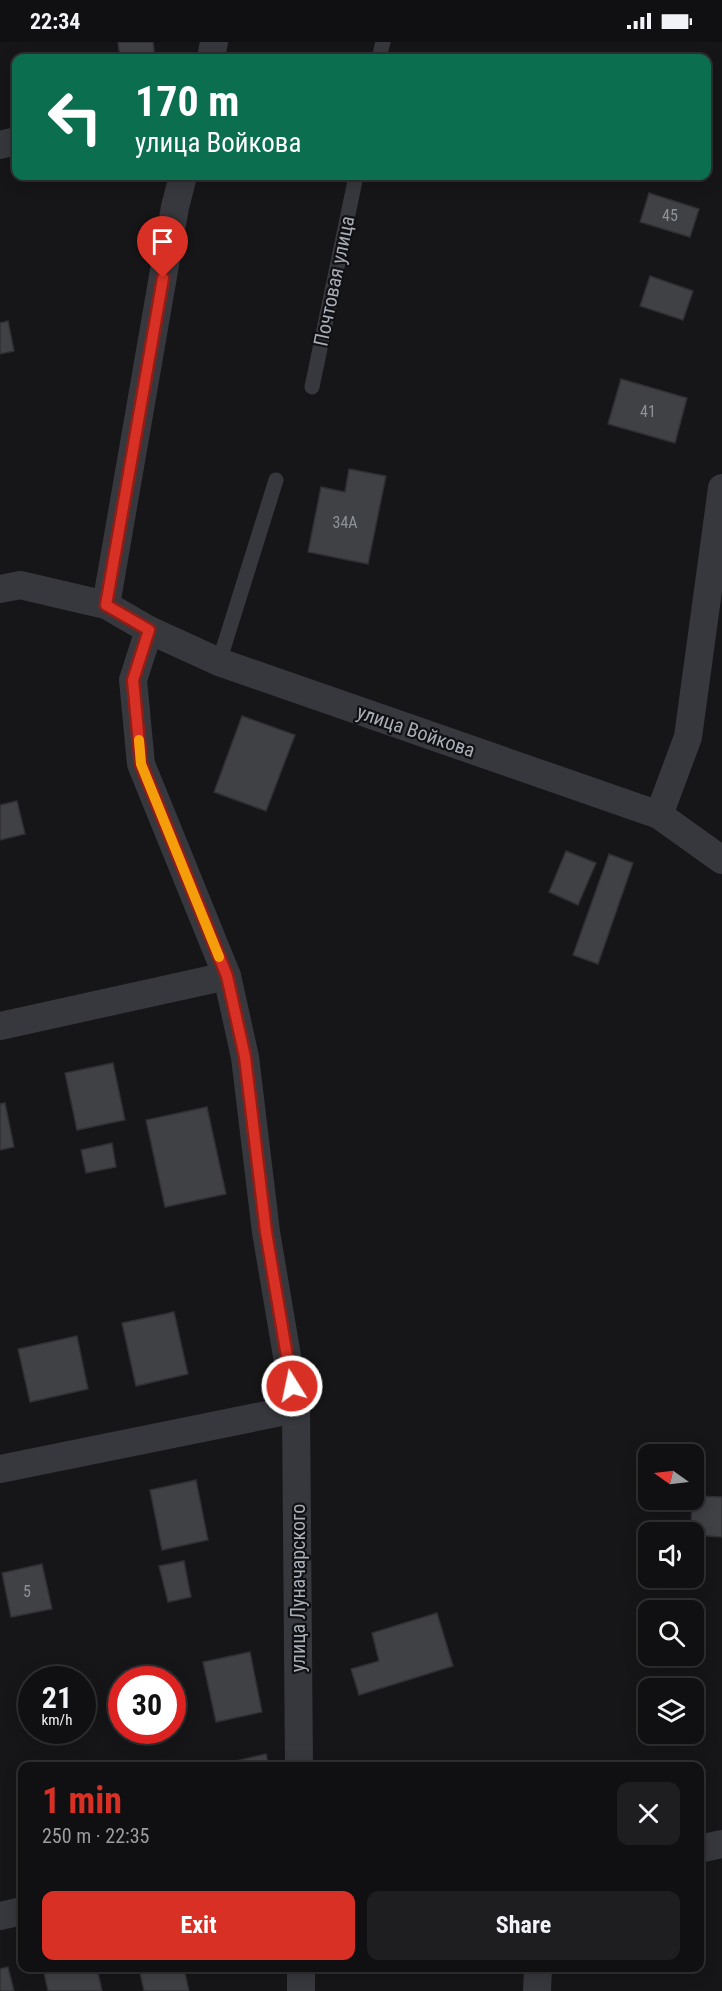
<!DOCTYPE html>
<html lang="en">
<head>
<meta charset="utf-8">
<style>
  body { margin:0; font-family:"Roboto Condensed",sans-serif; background:#1e1e20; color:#f1f3f6; height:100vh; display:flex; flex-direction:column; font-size:22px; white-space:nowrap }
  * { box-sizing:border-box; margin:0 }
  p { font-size:20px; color:#9c9d9f }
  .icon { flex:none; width:33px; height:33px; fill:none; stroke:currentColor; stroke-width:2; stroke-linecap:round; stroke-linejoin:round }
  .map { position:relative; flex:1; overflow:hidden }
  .details { position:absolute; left:18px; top:1720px; width:686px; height:210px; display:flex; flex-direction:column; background:#101012; border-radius:12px; box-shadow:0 3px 15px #0003,0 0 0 2px #303032 }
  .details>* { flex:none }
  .guide { position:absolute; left:12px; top:12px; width:699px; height:126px; border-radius:12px; box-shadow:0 3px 15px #0003,0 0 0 2px #303032; background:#0b6e4f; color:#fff; overflow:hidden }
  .needle { width:39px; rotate:284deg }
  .tools { position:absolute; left:638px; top:1402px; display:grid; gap:12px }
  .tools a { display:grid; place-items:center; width:66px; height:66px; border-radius:12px; background:#101012; box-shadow:0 3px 15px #0003,0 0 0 2px #303032; font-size:30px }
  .speed { position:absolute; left:18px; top:1624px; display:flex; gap:12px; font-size:30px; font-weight:700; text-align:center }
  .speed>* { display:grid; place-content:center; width:78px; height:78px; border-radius:50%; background:#101012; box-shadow:0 3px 15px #0003,0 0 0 2px #303032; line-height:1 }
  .speed small { font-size:15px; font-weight:400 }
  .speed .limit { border:9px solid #d22; background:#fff; color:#111 }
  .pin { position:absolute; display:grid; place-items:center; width:51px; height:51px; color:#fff; margin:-62px -26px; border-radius:50% 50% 50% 0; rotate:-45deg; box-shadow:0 0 6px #0007 }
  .pin .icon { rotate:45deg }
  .me { position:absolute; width:66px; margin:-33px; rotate:350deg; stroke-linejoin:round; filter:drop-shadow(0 0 4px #0008) }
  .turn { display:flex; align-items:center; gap:21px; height:126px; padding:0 24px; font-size:27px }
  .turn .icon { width:78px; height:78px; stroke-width:2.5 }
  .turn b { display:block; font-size:42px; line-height:51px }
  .round { display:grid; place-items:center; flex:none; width:63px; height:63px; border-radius:12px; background:#1e1e20 }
  .overview { display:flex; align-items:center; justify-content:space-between; height:102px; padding:0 24px }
  h1 { font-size:36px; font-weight:700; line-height:45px; color:#d93025 }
  .primary-button { display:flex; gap:12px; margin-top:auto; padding:12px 24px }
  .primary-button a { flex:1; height:69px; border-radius:12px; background:#d93025; color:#fff; font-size:24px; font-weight:700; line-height:69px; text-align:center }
  .primary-button a+a { background:#1e1e20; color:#f1f3f6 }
  .status { display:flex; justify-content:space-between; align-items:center; height:42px; padding:0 30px; background:#101012; direction:ltr }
  .status svg { height:16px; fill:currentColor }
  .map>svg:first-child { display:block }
</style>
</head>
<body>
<div class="status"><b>22:34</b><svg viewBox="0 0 49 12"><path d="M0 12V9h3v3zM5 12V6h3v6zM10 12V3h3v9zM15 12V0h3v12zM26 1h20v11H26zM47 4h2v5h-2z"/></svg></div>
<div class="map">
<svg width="722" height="1949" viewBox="0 0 722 1949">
  <rect width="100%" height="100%" fill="#161618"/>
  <g fill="#404145" stroke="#303034" stroke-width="1.5">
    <polygon points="118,0 153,0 155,16 120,16"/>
    <polygon points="649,151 699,167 690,195 640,180"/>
    <polygon points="650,234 693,249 683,278 640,264"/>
    <polygon points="8,279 14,309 0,312 0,281"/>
    <polygon points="621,337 687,356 675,401 608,382"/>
    <polygon points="349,427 386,434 368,522 308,510 321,445 345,450"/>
    <polygon points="242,674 295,693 266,769 214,750"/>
    <polygon points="17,759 25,792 0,798 0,763"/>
    <polygon points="566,809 596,821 578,863 549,850"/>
    <polygon points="609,812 633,821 598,922 573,913"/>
    <polygon points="113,1021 125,1078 77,1088 65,1031"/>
    <polygon points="5,1061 14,1105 0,1108 0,1062"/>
    <polygon points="207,1065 226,1152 165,1165 146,1078"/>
    <polygon points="112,1101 116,1125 86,1131 81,1108"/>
    <polygon points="174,1270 188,1332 136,1344 122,1281"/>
    <polygon points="77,1294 88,1347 30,1360 18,1307"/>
    <polygon points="196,1438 208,1498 162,1508 150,1448"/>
    <polygon points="693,1454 722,1455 722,1495 693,1493 693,1491 690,1491"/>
    <polygon points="184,1519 191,1555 168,1560 159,1524"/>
    <polygon points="42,1522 52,1567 11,1575 2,1531"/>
    <polygon points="437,1571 453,1624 359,1653 351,1627 379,1619 372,1591"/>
    <polygon points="250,1610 262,1670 216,1680 203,1620"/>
    <polygon points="266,1712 269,1725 219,1725 218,1723"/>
    <polygon points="8,1925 14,1949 0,1949 0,1927"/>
    <polygon points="43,1926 97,1926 102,1949 48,1949"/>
    <polygon points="139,1926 184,1926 189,1949 144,1949"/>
  </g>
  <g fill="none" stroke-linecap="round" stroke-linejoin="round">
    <g stroke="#37383d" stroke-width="15">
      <polyline points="379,16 383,0"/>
      <polyline points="312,345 356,134"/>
      <polyline points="219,620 276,438"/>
    </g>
    <g stroke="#37383d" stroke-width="28">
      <polyline points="211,16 214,0"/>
      <polyline points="0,103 16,99"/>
      <polyline points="0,547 20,543 106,563 149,588 219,620 659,773 722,818"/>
      <polyline points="106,563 175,165 183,134"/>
      <polyline points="149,588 133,638 141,722 227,934 245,1015 266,1190 296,1367 299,1725"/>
      <polyline points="659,773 688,695 722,446"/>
      <polyline points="0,984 227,934"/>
      <polyline points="0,1427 296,1367"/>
      <polyline points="699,1807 722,1802"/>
      <polyline points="0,1874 22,1869"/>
      <polyline points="301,1926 301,1949"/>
      <polyline points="537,1949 538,1926"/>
    </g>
  </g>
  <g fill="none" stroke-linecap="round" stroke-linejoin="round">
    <defs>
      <polyline id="route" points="163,236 106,563 149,588 133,638 141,722 227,934 245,1015 266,1190 292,1344"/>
    </defs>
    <use href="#route" stroke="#8d1f18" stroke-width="15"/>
    <use href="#route" stroke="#d93025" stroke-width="10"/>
    <polyline stroke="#f59e0b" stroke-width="10" points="139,698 141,722 219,915"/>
  </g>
  <g text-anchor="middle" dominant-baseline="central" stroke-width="4.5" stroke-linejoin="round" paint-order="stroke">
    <g font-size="16" fill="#8e929b">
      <text x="670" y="173">45</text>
      <text x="648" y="369">41</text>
      <text x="345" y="480">34А</text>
      <text x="27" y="1549">5</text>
    </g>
    <g font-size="20" fill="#a8adb8" stroke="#111113">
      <text transform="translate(334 239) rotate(-78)">Почтовая улица</text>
      <text transform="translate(416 689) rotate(19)">улица Войкова</text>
      <text transform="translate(298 1546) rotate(-90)">улица Луначарского</text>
    </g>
  </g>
</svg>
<div class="tools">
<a><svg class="needle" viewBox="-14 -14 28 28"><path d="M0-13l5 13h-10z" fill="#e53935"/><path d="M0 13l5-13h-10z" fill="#9c9d9f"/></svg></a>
<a><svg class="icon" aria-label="sound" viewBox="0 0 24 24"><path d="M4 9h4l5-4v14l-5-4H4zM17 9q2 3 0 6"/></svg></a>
<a><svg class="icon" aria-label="search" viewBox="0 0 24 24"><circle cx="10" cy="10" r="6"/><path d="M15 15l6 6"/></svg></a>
<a><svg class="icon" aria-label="layers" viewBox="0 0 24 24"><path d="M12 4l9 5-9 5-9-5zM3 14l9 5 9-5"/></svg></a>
</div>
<div class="speed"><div>21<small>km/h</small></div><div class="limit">30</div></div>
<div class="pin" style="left:163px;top:236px;background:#d93025"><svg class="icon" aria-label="arrive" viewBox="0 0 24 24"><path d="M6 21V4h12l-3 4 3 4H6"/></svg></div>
<svg class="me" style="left:292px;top:1344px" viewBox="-20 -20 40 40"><circle r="17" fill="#d93025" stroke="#fff" stroke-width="3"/><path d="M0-11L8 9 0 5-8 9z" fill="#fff"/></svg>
<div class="guide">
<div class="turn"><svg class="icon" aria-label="left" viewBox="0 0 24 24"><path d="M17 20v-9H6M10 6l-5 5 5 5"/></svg><div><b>170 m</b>улица Войкова</div></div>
</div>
<section class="details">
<div class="overview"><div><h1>1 min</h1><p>250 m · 22:35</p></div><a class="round"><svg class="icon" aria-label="close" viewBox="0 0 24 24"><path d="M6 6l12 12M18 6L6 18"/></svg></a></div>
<div class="primary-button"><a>Exit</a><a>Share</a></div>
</section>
</div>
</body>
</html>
